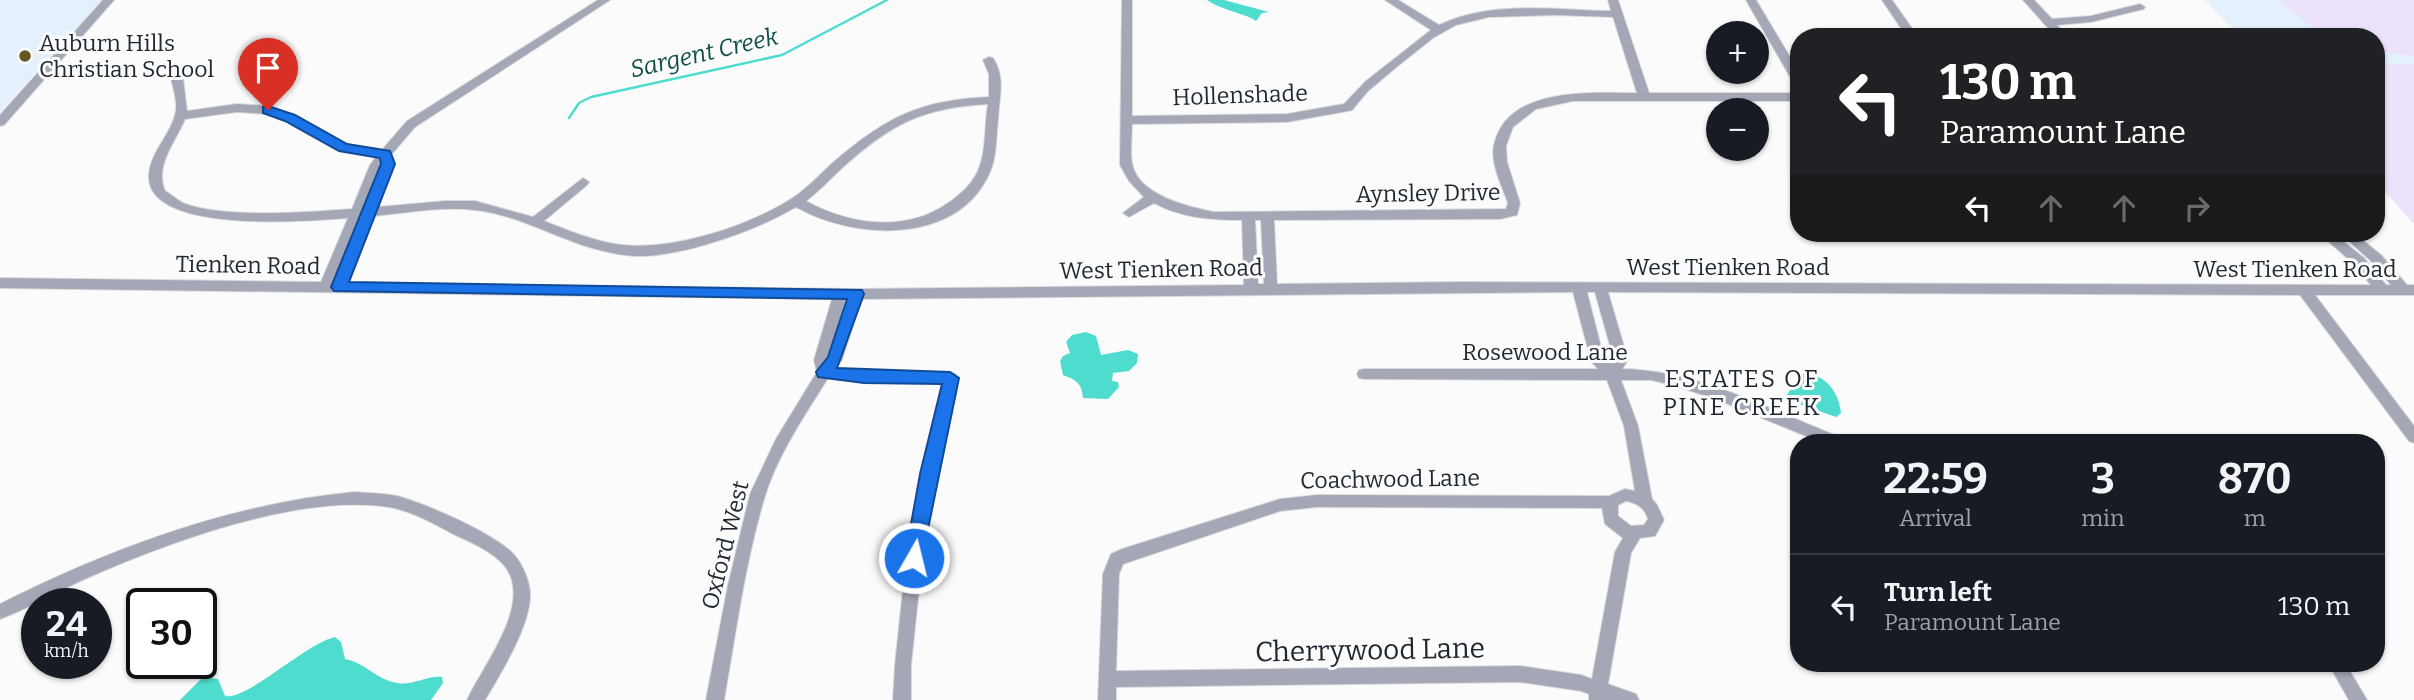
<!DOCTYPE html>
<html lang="en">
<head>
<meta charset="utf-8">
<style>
  body { margin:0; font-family:Bitter,serif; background:#242831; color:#f1f3f6; height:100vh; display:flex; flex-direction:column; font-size:26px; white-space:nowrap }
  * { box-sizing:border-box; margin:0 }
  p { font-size:23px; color:#9ea1a6 }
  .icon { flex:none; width:38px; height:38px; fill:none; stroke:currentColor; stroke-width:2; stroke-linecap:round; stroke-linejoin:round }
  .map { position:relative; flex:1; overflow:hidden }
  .drawer { position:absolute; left:1790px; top:434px; width:595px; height:238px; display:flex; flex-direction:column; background:#171b24; border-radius:28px; box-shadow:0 2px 5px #0004 }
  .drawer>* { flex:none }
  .hud { position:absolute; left:1790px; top:28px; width:595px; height:214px; border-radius:28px; box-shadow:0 2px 5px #0004; background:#202124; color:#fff; overflow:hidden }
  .controls { position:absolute; left:1706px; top:21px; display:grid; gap:14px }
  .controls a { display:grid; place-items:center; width:63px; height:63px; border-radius:50%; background:#171b24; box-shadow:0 2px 5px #0004; font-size:35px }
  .speed { position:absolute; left:21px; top:588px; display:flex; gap:14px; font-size:35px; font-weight:700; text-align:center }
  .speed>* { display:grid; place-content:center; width:91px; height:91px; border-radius:50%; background:#171b24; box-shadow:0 2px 5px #0004; line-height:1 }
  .speed small { font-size:18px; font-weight:400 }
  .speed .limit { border:4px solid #111; border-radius:10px; background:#fff; color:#111 }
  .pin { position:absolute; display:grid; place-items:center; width:60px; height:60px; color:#fff; margin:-72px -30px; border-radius:50% 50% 50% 0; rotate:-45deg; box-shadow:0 0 7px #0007 }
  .pin .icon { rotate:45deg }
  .me { position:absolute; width:77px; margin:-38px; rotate:8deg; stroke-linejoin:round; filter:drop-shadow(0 0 5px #0008) }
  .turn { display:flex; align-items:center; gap:24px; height:147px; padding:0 35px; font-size:32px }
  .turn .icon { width:91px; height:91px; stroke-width:2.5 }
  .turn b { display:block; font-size:49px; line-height:60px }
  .lanes { display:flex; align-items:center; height:66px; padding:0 35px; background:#0003; justify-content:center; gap:35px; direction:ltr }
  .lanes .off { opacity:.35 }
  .eta { display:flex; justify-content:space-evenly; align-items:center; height:119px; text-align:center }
  .eta b { font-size:42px; font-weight:700; line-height:49px }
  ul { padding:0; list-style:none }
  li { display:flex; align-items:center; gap:21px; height:105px; padding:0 35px; border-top:2px solid #363941 }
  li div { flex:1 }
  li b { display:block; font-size:26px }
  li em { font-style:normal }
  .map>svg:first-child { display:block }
</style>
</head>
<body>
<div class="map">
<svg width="2414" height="700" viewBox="0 0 2414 700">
  <rect width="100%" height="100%" fill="#fbfbfb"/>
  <g fill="#e4f1fd">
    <polygon points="0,0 102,0 0,112"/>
    <polygon points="2205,0 2414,0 2414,64 2377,64 2376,37 2240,37"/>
  </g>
  <g fill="#ede2fb">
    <path d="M2280,0h134v56l-37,-5 -1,-14c-46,0 -62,-3 -96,-37z"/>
    <polygon points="2377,64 2414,64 2414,224 2377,183"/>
  </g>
  <g fill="#4edcce">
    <path d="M1207,0h17l45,12 -7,1 -6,8c-6,-6 -35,-11 -49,-21z"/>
    <path d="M1086,332l10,4 5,19 27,-5 10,4 -1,9 -8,8 -16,2 -1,8 6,1 1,5 -11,12 -25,-1c-1,-15 -7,-18 -20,-23l-3,-14 3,-5 7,-3 -4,-11 6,-7z"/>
    <path d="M1800,374c24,-1 38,15 41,39l-5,4 -40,-14 -9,-8z"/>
    <path d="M335,637l6,5 4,17c18,3 33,21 52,24 16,3 30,-8 45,-6l1,6 -12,17h-251l23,-23 15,2 7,17c23,4 80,-52 110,-59z"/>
  </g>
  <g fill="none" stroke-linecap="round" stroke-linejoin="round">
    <polyline stroke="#4edcce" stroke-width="2.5" points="569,118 579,103 591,97 782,55 887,0"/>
    <defs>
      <g id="minor">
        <polygon points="103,0 114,0 4,125 0,126 0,115"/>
        <path d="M598,0h12l-195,127 -24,28 3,9 -17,43 68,-6h30l58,16 50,-39 6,4 -2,3 -43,36c23,9 47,19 71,23 54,9 137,-18 182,-49 14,-10 26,-24 39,-35 52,-44 85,-60 153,-63v-23l-6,-14 6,-3 4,1c13,20 6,39 5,62 -2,17 -1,36 -8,52 -32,74 -136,68 -194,35 -39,23 -106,47 -151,49 -21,1 -44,-5 -63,-11 -35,-12 -70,-31 -107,-35 -33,-4 -68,3 -101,6l-27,67 509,6 388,-4 -2,-65c-30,0 -61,-2 -88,-17l-25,14 -6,-4 21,-16 -15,-16 -9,-16 2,-165h10v116l155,-2 57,-10 22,-23 65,-51 -46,-30h13l41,25c52,-25 116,-15 172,-14l-3,-11h10l31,93h150v8h-226l-37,8 -23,18 -7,19 1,16 13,41 -3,12 -17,4 -226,1 3,64 184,-2 910,3 -17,-21 -35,-31h14l31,25 22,27h5l-20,-24 -31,-28h14l27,22 26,30h7v10h-99l99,131v17l-5,-2 -109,-146 -692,-3 20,68 -6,9c79,1 151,43 223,70l2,4h-24l-105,-43 -42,-14 -25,-6h-30l17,46 14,73 5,6 7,15 -9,16 -15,2 -9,15 -23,131 28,10 3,6h-50v-6l-8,-3 -61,-9 -404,5v13h-18l5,-126 8,-20 11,-5 158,-50 37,-4 292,1 16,-7 10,2 -11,-65 -17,-46 -243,-1 -5,-1 -2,-4 2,-4 5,-1h234l-7,-8 -18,-69 -712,7 -19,61 -6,8 28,4 86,1 5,1 2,4 -32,154 -14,133v35h-18l2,-35 14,-133 33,-149 -78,-1 -36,-4c-23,37 -50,76 -63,118 -20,66 -29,136 -41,204h-18l22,-115 22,-91 26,-55 41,-67 -3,-12 18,-61 -832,-11v-10l321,4 27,-64c-37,3 -204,17 -199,-44 2,-24 24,-41 27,-64 1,-11 -3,-22 -5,-32l2,-3h8l2,3 4,33 50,-7 31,2 26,9 53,29 35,6 25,-29zM1555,15l58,2 24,76c-46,0 -130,-7 -143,52 -4,18 8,41 14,58l-2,6 -292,3c-26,-5 -77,-17 -82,-49 -2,-12 0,-27 0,-39l155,-2 61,-11 4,-1 16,-19 31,-26 34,-27 23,-13 33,-8zM988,104c-4,22 -1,48 -11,69 -6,12 -18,23 -29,30 -42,30 -99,22 -142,-2 13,-10 24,-22 36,-33 49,-44 79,-60 146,-64zM237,112l30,2 19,7 54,30 36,6 -6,8 -18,44c-43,3 -130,10 -169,-6 -6,-3 -12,-9 -18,-12 -11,-25 11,-50 20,-72zM1255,220h6l3,64h-6zM1587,292h8l19,68 -3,4 -7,-5zM845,299h3l-19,59zM1626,501c11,2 19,7 22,18l-4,6 -13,1 -13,-10v-11zM1317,507l285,1 3,16 18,14 -8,14 -23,127 -11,-4 -61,-9 -404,5 3,-97 4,-10 157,-53z"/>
        <polygon points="1746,0 1756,0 1799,72 1799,86 1793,82"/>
        <polygon points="1882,0 1892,0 1918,37 1907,37"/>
        <polygon points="2023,0 2034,0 2052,19 2091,16 2140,4 2145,7 2144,9 2091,22 2057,25 2067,37 2056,37"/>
        <path d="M354,492c14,1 29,1 43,4 27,7 102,39 119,61 7,9 13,23 14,35 2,31 -29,81 -45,108h-18c16,-35 69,-99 36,-136 -13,-14 -33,-22 -50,-30 -18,-10 -38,-21 -59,-26 -89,-17 -225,34 -307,70 -29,13 -57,30 -87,41v-15c111,-56 230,-100 354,-112z"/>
        <polygon points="2328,663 2345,663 2367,700 2349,700"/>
      </g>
    </defs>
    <use href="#minor" stroke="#d7d9db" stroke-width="2"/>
    <use href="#minor" fill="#a4a7b5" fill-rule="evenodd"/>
  </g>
  <polygon fill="#1a73e8" stroke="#114b97" stroke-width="2" points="268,106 295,115 347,144 390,151 395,164 349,282 862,290 864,294 837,368 950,372 959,378 921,563 914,565 905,558 920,474 942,384 864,383 818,377 816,372 828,357 847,299 334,291 331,287 381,164 380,158 339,151 285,121 263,113 263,107"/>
  <circle fill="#635623" stroke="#fbfbfb" stroke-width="2.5" cx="25" cy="56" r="7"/>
  <g text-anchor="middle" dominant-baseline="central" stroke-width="6" stroke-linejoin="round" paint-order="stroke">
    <g font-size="23" fill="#1d2730" stroke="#fbfbfb" text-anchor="start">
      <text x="39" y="43">Auburn Hills<tspan x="39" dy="26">Christian School</tspan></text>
    </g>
    <g font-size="23" fill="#1d2730" stroke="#fbfbfb">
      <text transform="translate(1240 95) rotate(-2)">Hollenshade</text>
      <text transform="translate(1428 193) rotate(-1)">Aynsley Drive</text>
      <text transform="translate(248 265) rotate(1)">Tienken Road</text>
      <text x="1728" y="267">West Tienken Road</text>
      <text transform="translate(1161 269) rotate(-1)">West Tienken Road</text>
      <text x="2295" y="269">West Tienken Road</text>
      <text x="1545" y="352">Rosewood Lane</text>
      <text transform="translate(1390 479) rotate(-1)">Coachwood Lane</text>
      <text transform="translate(725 545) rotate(-76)">Oxford West</text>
    </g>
    <g font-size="24" font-style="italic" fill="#0f4d47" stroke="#fbfbfb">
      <text transform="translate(704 53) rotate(-13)">Sargent Creek</text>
    </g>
    <g font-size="24" letter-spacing="2" fill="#1d2730" stroke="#fbfbfb">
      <text x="1742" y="379">ESTATES OF<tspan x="1742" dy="28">PINE CREEK</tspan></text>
    </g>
    <g font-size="28" fill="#1d2730" stroke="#fbfbfb">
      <text transform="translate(1370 650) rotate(-1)">Cherrywood Lane</text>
    </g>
  </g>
</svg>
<div class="controls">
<a>+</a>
<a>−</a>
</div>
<div class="speed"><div>24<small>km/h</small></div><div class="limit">30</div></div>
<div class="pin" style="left:268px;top:110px;background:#d93025"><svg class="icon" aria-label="arrive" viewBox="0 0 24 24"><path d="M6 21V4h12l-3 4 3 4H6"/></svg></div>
<svg class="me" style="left:914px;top:558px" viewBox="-20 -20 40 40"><circle r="17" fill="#1a73e8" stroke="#fff" stroke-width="3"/><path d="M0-11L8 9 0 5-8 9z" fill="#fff"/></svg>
<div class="hud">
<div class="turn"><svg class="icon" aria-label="left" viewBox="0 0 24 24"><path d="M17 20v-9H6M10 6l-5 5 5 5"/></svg><div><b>130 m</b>Paramount Lane</div></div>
<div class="lanes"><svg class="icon" aria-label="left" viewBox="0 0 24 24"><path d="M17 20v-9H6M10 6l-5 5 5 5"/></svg><svg class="icon off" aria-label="ahead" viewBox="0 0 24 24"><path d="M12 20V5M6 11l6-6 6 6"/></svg><svg class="icon off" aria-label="ahead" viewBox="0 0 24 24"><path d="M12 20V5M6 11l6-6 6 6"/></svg><svg class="icon off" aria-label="right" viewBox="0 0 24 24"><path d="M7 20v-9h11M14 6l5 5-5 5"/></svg></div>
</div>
<section class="drawer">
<div class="eta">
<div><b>22:59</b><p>Arrival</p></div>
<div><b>3</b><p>min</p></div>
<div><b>870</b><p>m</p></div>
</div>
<ul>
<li><svg class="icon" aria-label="left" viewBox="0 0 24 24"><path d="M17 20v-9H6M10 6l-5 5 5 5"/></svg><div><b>Turn left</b><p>Paramount Lane</p></div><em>130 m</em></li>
</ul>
</section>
</div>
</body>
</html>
